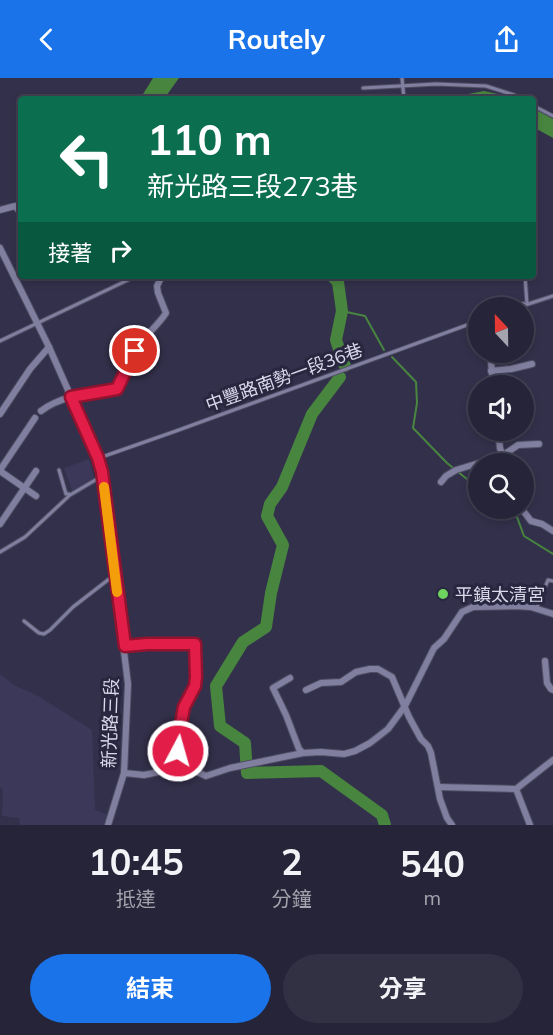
<!DOCTYPE html>
<html lang="zh-TW">
<head>
<meta charset="utf-8">
<style>
  body { margin:0; font-family:Mulish,"Noto Sans TC",sans-serif; background:#323043; color:#f1f3f6; height:100vh; display:flex; flex-direction:column; font-size:22px; white-space:nowrap }
  * { box-sizing:border-box; margin:0 }
  p { font-size:20px; color:#a4a4ae }
  .icon { flex:none; width:33px; height:33px; fill:none; stroke:currentColor; stroke-width:2; stroke-linecap:round; stroke-linejoin:round }
  .map { position:relative; height:747px; overflow:hidden }
  .sheet { display:flex; flex-direction:column; background:#262438; flex:1 }
  .sheet>* { flex:none }
  .guide { position:absolute; left:18px; top:18px; width:518px; height:183px; border-radius:6px; box-shadow:0 3px 9px #0003,0 0 0 2px #424153; background:#0b6e4f; color:#fff; overflow:hidden }
  .needle { width:39px; rotate:338deg }
  .buttons { position:absolute; left:468px; top:219px; display:grid; gap:12px }
  .buttons a { display:grid; place-items:center; width:66px; height:66px; border-radius:50%; background:#262438; box-shadow:0 3px 9px #0003,0 0 0 2px #424153; font-size:30px }
  .pin { position:absolute; display:grid; place-items:center; width:51px; height:51px; color:#fff; margin:-26px; border:3px solid #fff; border-radius:50%; box-shadow:0 2px 6px #0007 }
  .me { position:absolute; width:66px; margin:-33px; rotate:6deg; stroke-linejoin:round; filter:drop-shadow(0 0 4px #0008) }
  .turn { display:flex; align-items:center; gap:21px; height:126px; padding:0 30px; font-size:27px }
  .turn .icon { width:78px; height:78px; stroke-width:2.5 }
  .turn b { display:block; font-size:42px; line-height:51px }
  .then { display:flex; align-items:center; height:57px; padding:0 30px; background:#0003; gap:12px; font-size:22px }
  .eta { display:flex; justify-content:space-evenly; align-items:center; height:102px; text-align:center }
  .eta b { font-size:36px; font-weight:700; line-height:42px }
  .action { display:flex; gap:12px; margin-top:auto; padding:12px 30px }
  .action a { flex:1; height:69px; border-radius:36px; background:#1a73e8; color:#fff; font-size:24px; font-weight:700; line-height:69px; text-align:center }
  .action a+a { background:#323043; color:#f1f3f6 }
  header { display:flex; justify-content:space-between; align-items:center; height:78px; padding:0 30px; background:#1a73e8; color:#fff; font-size:27px; font-weight:700 }
  .map>svg:first-child { display:block }
</style>
</head>
<body>
<header><svg class="icon" aria-label="back" viewBox="0 0 24 24"><path d="M15 5l-7 7 7 7"/></svg>Routely<svg class="icon" aria-label="share" viewBox="0 0 24 24"><path d="M12 15V3M7 8l5-5 5 5M5 13v7h14v-7"/></svg></header>
<div class="map">
<svg width="553" height="747" viewBox="0 0 553 747">
  <rect width="100%" height="100%" fill="#33304b"/>
  <g fill="#3b3859">
    <polygon points="89,381 94,399 78,409 73,415 64,390"/>
    <polygon points="0,596 14,607 38,618 92,652 95,732 107,737 104,747 20,747 19,740 2,738 3,712 0,709"/>
  </g>
  <g fill="#48853f">
    <polygon points="153,0 179,0 164,21 140,21"/>
    <polygon points="484,13 498,16 512,21 442,21"/>
    <polygon points="533,30 553,41 553,60 533,49"/>
  </g>
  <g fill="none" stroke-linecap="round" stroke-linejoin="round">
    <g stroke="#48853f" stroke-width="2">
      <polyline points="342,233 365,238 384,272"/>
      <polyline points="392,279 416,304 417,325 413,350 447,385 478,410"/>
      <polyline points="496,430 517,439 524,458 553,476"/>
    </g>
    <g stroke="#48853f" stroke-width="12">
      <polyline points="332,198 338,204 342,233 336,262 345,288"/>
      <polyline points="340,299 312,336 282,409 270,426 267,438 283,467 271,515 266,549 243,564 216,608 220,648 245,665 247,695 321,693 382,737 385,747"/>
    </g>
    <defs>
      <g id="lane">
        <polyline points="402,0 404,21"/>
        <polyline points="363,10 436,6 486,8 514,17 521,21"/>
        <polyline points="532,27 553,38"/>
        <polyline points="525,198 527,226"/>
        <polyline points="516,230 553,218"/>
        <polyline points="0,263 130,201"/>
        <polyline points="99,380 176,353 478,243"/>
        <polyline points="59,392 66,416 69,416"/>
        <polyline points="0,474 25,459 70,417 102,398"/>
        <polyline points="537,529 548,502 553,503"/>
        <polyline points="24,543 39,555 44,556 50,552 73,529 113,498"/>
      </g>
      <g id="street">
        <polyline points="0,132 15,128 21,135"/>
        <polyline points="0,170 49,269 98,380 102,394 128,606 124,695 108,747"/>
        <polyline points="523,227 523,230"/>
        <polyline points="524,235 524,239"/>
        <polyline points="491,293 511,291 532,286"/>
        <polyline points="493,308 491,283 494,274"/>
        <path d="M41,333c21,-16 51,-18 76,-22 7,-16 13,-34 24,-47 8,-10 18,-18 25,-29l-8,-20 -1,-7 5,-10"/>
        <polyline points="0,336 30,291 49,269"/>
        <polyline points="498,352 500,370 505,386"/>
        <polyline points="0,392 35,340"/>
        <polyline points="0,393 36,418"/>
        <polyline points="441,404 446,398 456,392 502,378 518,367 539,366"/>
        <polyline points="521,430 531,443 542,446 553,453"/>
        <polyline points="0,446 36,393"/>
        <polyline points="125,568 147,566 195,566 196,599 195,608 184,629 179,656 178,690"/>
        <polyline points="545,583 547,605 551,611 553,612"/>
        <polyline points="290,600 273,610 286,637 299,671 303,675 321,674 344,676 355,673 370,665 388,651 405,628 434,570 444,561 462,534 473,529 516,528 531,529 553,536"/>
        <polyline points="306,612 321,605 341,604 356,594 370,591 378,591 392,599 409,639 421,661 428,668 431,675 440,721 447,740 452,747"/>
        <polyline points="124,695 144,697 178,690 193,692 206,698 230,690 303,675"/>
        <polyline points="438,709 516,711 530,747"/>
        <polyline points="516,711 553,682"/>
      </g>
    </defs>
    <use href="#lane" stroke="#504e64" stroke-width="5"/>
    <use href="#street" stroke="#504e64" stroke-width="8"/>
    <use href="#lane" stroke="#817f9f" stroke-width="3"/>
    <use href="#street" stroke="#817f9f" stroke-width="6"/>
  </g>
  <g fill="none" stroke-linecap="round" stroke-linejoin="round">
    <defs>
      <polyline id="route" points="135,273 117,311 71,319 98,380 102,394 125,568 147,566 195,566 196,599 195,608 184,629 179,656 178,673"/>
    </defs>
    <use href="#route" stroke="#92132f" stroke-width="15"/>
    <use href="#route" stroke="#e11d48" stroke-width="10"/>
    <polyline stroke="#f59e0b" stroke-width="10" points="104,409 117,514"/>
  </g>
  <circle fill="#6fd35f" stroke="#292640" stroke-width="2" cx="443" cy="516" r="6"/>
  <g text-anchor="middle" dominant-baseline="central" stroke-width="6" stroke-linejoin="round" paint-order="stroke">
    <g font-size="18" fill="#d9d9ea" stroke="#292640">
      <text transform="translate(284 299) rotate(-20)">中豐路南勢一段36巷</text>
      <text transform="translate(110 645) rotate(-88)">新光路三段</text>
    </g>
    <g font-size="18" fill="#d9d9ea" stroke="#292640" text-anchor="start">
      <text x="455" y="516">平鎮太清宮</text>
    </g>
  </g>
</svg>
<div class="buttons">
<a><svg class="needle" viewBox="-14 -14 28 28"><path d="M0-13l5 13h-10z" fill="#e53935"/><path d="M0 13l5-13h-10z" fill="#a4a4ae"/></svg></a>
<a><svg class="icon" aria-label="sound" viewBox="0 0 24 24"><path d="M4 9h4l5-4v14l-5-4H4zM17 9q2 3 0 6"/></svg></a>
<a><svg class="icon" aria-label="search" viewBox="0 0 24 24"><circle cx="10" cy="10" r="6"/><path d="M15 15l6 6"/></svg></a>
</div>
<div class="pin" style="left:135px;top:273px;background:#d93025"><svg class="icon" aria-label="arrive" viewBox="0 0 24 24"><path d="M6 21V4h12l-3 4 3 4H6"/></svg></div>
<svg class="me" style="left:178px;top:673px" viewBox="-20 -20 40 40"><circle r="17" fill="#e11d48" stroke="#fff" stroke-width="3"/><path d="M0-11L8 9 0 5-8 9z" fill="#fff"/></svg>
<div class="guide">
<div class="turn"><svg class="icon" aria-label="left" viewBox="0 0 24 24"><path d="M17 20v-9H6M10 6l-5 5 5 5"/></svg><div><b>110 m</b>新光路三段273巷</div></div>
<div class="then">接著<svg class="icon" aria-label="right" viewBox="0 0 24 24"><path d="M7 20v-9h11M14 6l5 5-5 5"/></svg></div>
</div>
</div>
<section class="sheet">
<div class="eta">
<div><b>10:45</b><p>抵達</p></div>
<div><b>2</b><p>分鐘</p></div>
<div><b>540</b><p>m</p></div>
</div>
<div class="action"><a>結束</a><a>分享</a></div>
</section>
</body>
</html>
